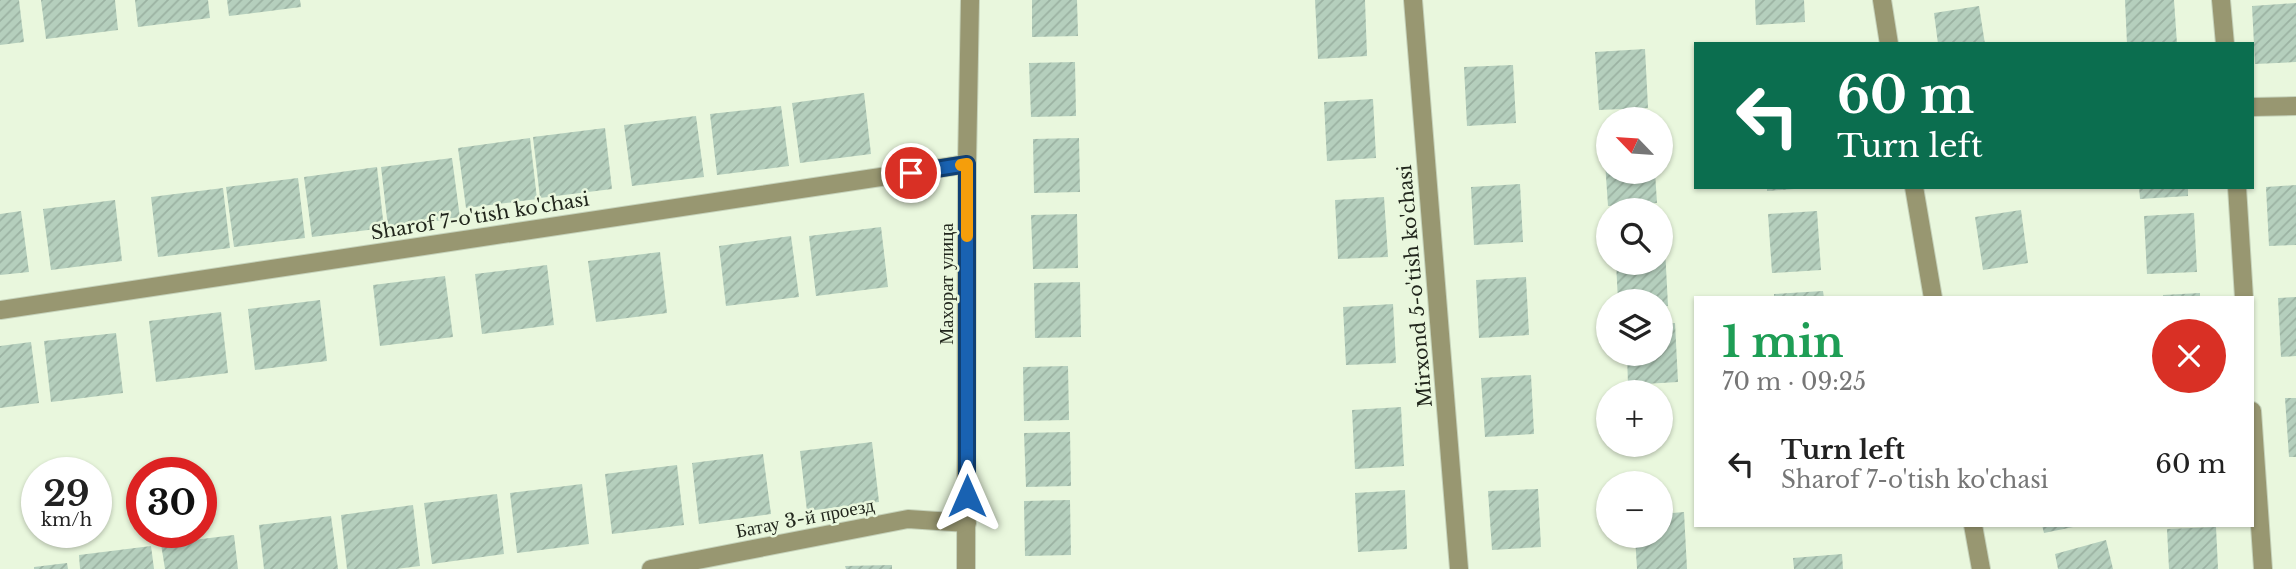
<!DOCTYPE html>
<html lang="en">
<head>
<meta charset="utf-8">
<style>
  body { margin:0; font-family:"Libre Baskerville",serif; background:#f2f2f2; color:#222; height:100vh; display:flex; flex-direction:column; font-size:26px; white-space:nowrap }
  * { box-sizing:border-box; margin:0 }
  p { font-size:23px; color:#767676 }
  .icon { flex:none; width:38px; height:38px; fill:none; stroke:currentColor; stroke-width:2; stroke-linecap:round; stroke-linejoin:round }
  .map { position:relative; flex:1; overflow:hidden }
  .side { position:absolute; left:1694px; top:296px; width:560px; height:231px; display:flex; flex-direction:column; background:#fff; border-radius:0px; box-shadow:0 2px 5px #0004 }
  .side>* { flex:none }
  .banner { position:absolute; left:1694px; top:42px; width:560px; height:147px; border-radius:0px; box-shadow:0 2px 5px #0004; background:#0b6e4f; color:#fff; overflow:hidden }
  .needle { width:46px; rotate:295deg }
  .tools { position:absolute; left:1596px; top:107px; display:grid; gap:14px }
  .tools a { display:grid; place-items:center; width:77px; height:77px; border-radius:50%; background:#fff; box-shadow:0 2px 5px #0004; font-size:35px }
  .speed { position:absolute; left:21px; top:457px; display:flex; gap:14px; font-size:35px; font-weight:700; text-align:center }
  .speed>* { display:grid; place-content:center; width:91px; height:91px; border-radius:50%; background:#fff; box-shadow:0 2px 5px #0004; line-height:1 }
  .speed small { font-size:18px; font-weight:400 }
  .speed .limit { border:10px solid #d22; background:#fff; color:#111 }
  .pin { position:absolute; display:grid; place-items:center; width:60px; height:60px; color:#fff; margin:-30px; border:4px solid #fff; border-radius:50%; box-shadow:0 2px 7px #0007 }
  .me { position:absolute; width:77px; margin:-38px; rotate:0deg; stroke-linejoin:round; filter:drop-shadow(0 0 5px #0008) }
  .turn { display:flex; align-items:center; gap:24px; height:147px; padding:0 28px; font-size:32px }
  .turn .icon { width:91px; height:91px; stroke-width:2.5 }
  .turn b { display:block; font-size:49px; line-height:60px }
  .round { display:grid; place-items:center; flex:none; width:74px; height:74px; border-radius:37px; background:#f2f2f2 }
  .headline { display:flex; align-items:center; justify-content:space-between; height:119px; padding:0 28px }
  h1 { font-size:42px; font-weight:700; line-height:52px; color:#1e9e55 }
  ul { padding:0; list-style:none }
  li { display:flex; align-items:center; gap:21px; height:98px; padding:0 28px }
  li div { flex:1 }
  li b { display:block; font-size:26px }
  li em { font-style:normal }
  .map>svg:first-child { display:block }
</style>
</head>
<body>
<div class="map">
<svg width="2296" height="569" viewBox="0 0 2296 569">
  <defs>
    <pattern id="building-hatch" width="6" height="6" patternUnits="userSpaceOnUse" patternTransform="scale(1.75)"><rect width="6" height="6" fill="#b5cfbd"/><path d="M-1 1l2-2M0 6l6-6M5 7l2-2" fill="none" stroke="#9bb2a2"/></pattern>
  </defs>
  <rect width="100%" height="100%" fill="#e9f7dd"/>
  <g fill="url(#building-hatch)">
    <polygon points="0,0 19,0 24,42 0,45"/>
    <polygon points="41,0 115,0 118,30 46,39"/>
    <polygon points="135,0 208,0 210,18 138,27"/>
    <polygon points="227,0 300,0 301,7 229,16"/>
    <polygon points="1032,0 1077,0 1078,36 1032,37"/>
    <polygon points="1315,0 1365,0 1367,56 1318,59"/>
    <polygon points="1755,0 1804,0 1805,22 1756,25"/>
    <polygon points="2125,0 2174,0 2177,44 2127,44"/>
    <polygon points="2296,3 2296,62 2255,64 2252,6"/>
    <polygon points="1979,6 1985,44 1938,44 1934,13"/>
    <polygon points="1645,49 1648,108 1599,110 1595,52"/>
    <polygon points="1075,62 1076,116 1031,117 1029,63"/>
    <polygon points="1513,65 1516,123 1467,126 1464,67"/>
    <polygon points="864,93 871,154 800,163 792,103"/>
    <polygon points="1373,99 1376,158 1327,161 1324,102"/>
    <polygon points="781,106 789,166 717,175 710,114"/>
    <polygon points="696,116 704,177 632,186 624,125"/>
    <polygon points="605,128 612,189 540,198 533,137"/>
    <polygon points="530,138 537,199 466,208 458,148"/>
    <polygon points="1079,138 1080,192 1034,193 1033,139"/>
    <polygon points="1604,147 1608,147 1608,172 1655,172 1657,203 1608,206"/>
    <polygon points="452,158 460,218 388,227 381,167"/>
    <polygon points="377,167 384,228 312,237 304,177"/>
    <polygon points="298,178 305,238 234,247 226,187"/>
    <polygon points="1520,184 1523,242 1474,245 1471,187"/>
    <polygon points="2296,185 2296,245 2269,246 2266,187"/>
    <polygon points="1767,187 1794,187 1794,189 1767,191"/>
    <polygon points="2139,187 2188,187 2188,196 2140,199"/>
    <polygon points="223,188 230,248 158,257 151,197"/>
    <polygon points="1384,197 1388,257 1338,259 1335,200"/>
    <polygon points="115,200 122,261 51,270 43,209"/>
    <polygon points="2021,210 2028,263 1983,270 1975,217"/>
    <polygon points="21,211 29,272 0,275 0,214"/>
    <polygon points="1817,211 1821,270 1772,273 1768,214"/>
    <polygon points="2194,213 2197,272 2147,274 2144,216"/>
    <polygon points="1077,214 1078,268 1033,269 1031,215"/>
    <polygon points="881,227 888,287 816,296 809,236"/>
    <polygon points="791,236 799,297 726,306 719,246"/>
    <polygon points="1661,248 1665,248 1668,306 1661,307 1661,301 1618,301 1616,262 1661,262"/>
    <polygon points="660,252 667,313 596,322 588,261"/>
    <polygon points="547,265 554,325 482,334 475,274"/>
    <polygon points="445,276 453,337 380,346 373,285"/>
    <polygon points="1526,277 1529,335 1479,338 1476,280"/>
    <polygon points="1080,282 1081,337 1035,338 1034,283"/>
    <polygon points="1823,291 1824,298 1774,298 1774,294"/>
    <polygon points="2200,293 2200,298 2163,298 2163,295"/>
    <polygon points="2296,297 2296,356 2281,357 2278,298"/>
    <polygon points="320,300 327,361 255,370 248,309"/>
    <polygon points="1393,304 1396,363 1346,365 1343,307"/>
    <polygon points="221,312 228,373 156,382 149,321"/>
    <polygon points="1675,323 1678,382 1628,385 1627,354 1661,354 1661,324"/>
    <polygon points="116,333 123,393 51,402 44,341"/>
    <polygon points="31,342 39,403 0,408 0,346"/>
    <polygon points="1068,366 1069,420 1024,421 1023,367"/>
    <polygon points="1531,375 1534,434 1485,437 1481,378"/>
    <polygon points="2285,398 2296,398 2296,457 2289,457"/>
    <polygon points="1401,407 1404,466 1355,469 1352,410"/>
    <polygon points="1070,432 1071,486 1026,487 1024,433"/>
    <polygon points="872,442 879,502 807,511 800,451"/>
    <polygon points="763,454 771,514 699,524 692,463"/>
    <polygon points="677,465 684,525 612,534 605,474"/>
    <polygon points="582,484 589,544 517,553 510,493"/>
    <polygon points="1538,489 1541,547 1492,550 1488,491"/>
    <polygon points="1405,490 1407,549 1358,552 1355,493"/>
    <polygon points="497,494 504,554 432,564 424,503"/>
    <polygon points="1070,500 1071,555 1025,556 1024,501"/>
    <polygon points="413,505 420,566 396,569 347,569 341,515"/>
    <polygon points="1684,512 1687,569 1637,569 1635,536 1661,536 1661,514"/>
    <polygon points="331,516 338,569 264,569 259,525"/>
    <polygon points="2042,525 2078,525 2078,526 2044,533"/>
    <polygon points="2216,527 2218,569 2169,569 2167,529"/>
    <polygon points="234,535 238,569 165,569 161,544"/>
    <polygon points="2106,540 2113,569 2058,569 2055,554"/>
    <polygon points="151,546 154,569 80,569 79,555"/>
    <polygon points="1842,554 1843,569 1794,569 1793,558"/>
    <polygon points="67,563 68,569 34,569 34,567"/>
    <polygon points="892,565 892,569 846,569 845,566"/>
  </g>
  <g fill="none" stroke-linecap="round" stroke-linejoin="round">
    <defs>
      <g id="minor">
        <polyline points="1413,0 1459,569"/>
        <polyline points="1882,0 1889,44"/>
        <polyline points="2221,0 2225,44"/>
        <polyline points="2252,107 2296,106"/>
        <polyline points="1914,187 1933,298"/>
        <polyline points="2237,187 2244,298"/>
        <polyline points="0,310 967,164"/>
        <polyline points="2252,411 2263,569"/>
        <polyline points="1973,525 1981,569"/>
        <polyline points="651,569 908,519 967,523"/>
        <polyline points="966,569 967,164 970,0"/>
      </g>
    </defs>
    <use href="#minor" stroke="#c5d2ba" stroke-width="20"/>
    <use href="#minor" stroke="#989771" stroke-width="18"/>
  </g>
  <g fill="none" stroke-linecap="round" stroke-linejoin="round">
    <defs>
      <polyline id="route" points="911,173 967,164 967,496"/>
    </defs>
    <use href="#route" stroke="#104074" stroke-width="18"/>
    <use href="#route" stroke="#1962b2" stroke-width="12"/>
    <polyline stroke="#f59e0b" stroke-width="12" points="961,165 967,164 967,236"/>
  </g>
  <g text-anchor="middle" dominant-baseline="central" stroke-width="5" stroke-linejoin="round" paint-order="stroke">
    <g font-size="19" fill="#22271d" stroke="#e9f7dd">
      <text transform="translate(480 216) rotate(-9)">Sharof 7-o'tish ko'chasi</text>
      <text transform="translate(946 284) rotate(-90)">Махорат улица</text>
      <text transform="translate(1415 286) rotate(-95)">Mirxond 5-o'tish ko'chasi</text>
      <text transform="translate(805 518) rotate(-11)">Батау 3-й проезд</text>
    </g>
  </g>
</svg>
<div class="tools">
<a><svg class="needle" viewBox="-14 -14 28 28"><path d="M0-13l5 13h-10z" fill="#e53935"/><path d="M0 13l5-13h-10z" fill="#767676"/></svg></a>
<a><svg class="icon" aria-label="search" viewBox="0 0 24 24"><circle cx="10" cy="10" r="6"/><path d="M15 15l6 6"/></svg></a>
<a><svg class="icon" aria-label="layers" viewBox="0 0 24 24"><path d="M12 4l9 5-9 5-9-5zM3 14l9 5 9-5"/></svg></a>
<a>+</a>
<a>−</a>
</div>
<div class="speed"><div>29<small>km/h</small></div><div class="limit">30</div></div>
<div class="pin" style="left:911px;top:173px;background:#d93025"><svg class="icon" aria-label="arrive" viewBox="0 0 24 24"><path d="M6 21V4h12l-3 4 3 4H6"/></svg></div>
<svg class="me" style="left:967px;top:496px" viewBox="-20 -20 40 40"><path d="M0-17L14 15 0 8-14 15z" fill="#1962b2" stroke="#fff" stroke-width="4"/></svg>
<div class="banner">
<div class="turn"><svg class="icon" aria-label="left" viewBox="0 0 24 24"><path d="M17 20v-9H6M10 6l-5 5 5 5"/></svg><div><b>60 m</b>Turn left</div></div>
</div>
<section class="side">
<div class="headline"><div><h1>1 min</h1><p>70 m · 09:25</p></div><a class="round" style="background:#d93025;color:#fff"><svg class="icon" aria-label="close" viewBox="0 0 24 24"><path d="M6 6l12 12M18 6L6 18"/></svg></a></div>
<ul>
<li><svg class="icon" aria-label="left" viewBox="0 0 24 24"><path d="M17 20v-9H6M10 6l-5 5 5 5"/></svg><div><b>Turn left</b><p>Sharof 7-o'tish ko'chasi</p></div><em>60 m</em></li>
</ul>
</section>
</div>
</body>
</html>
